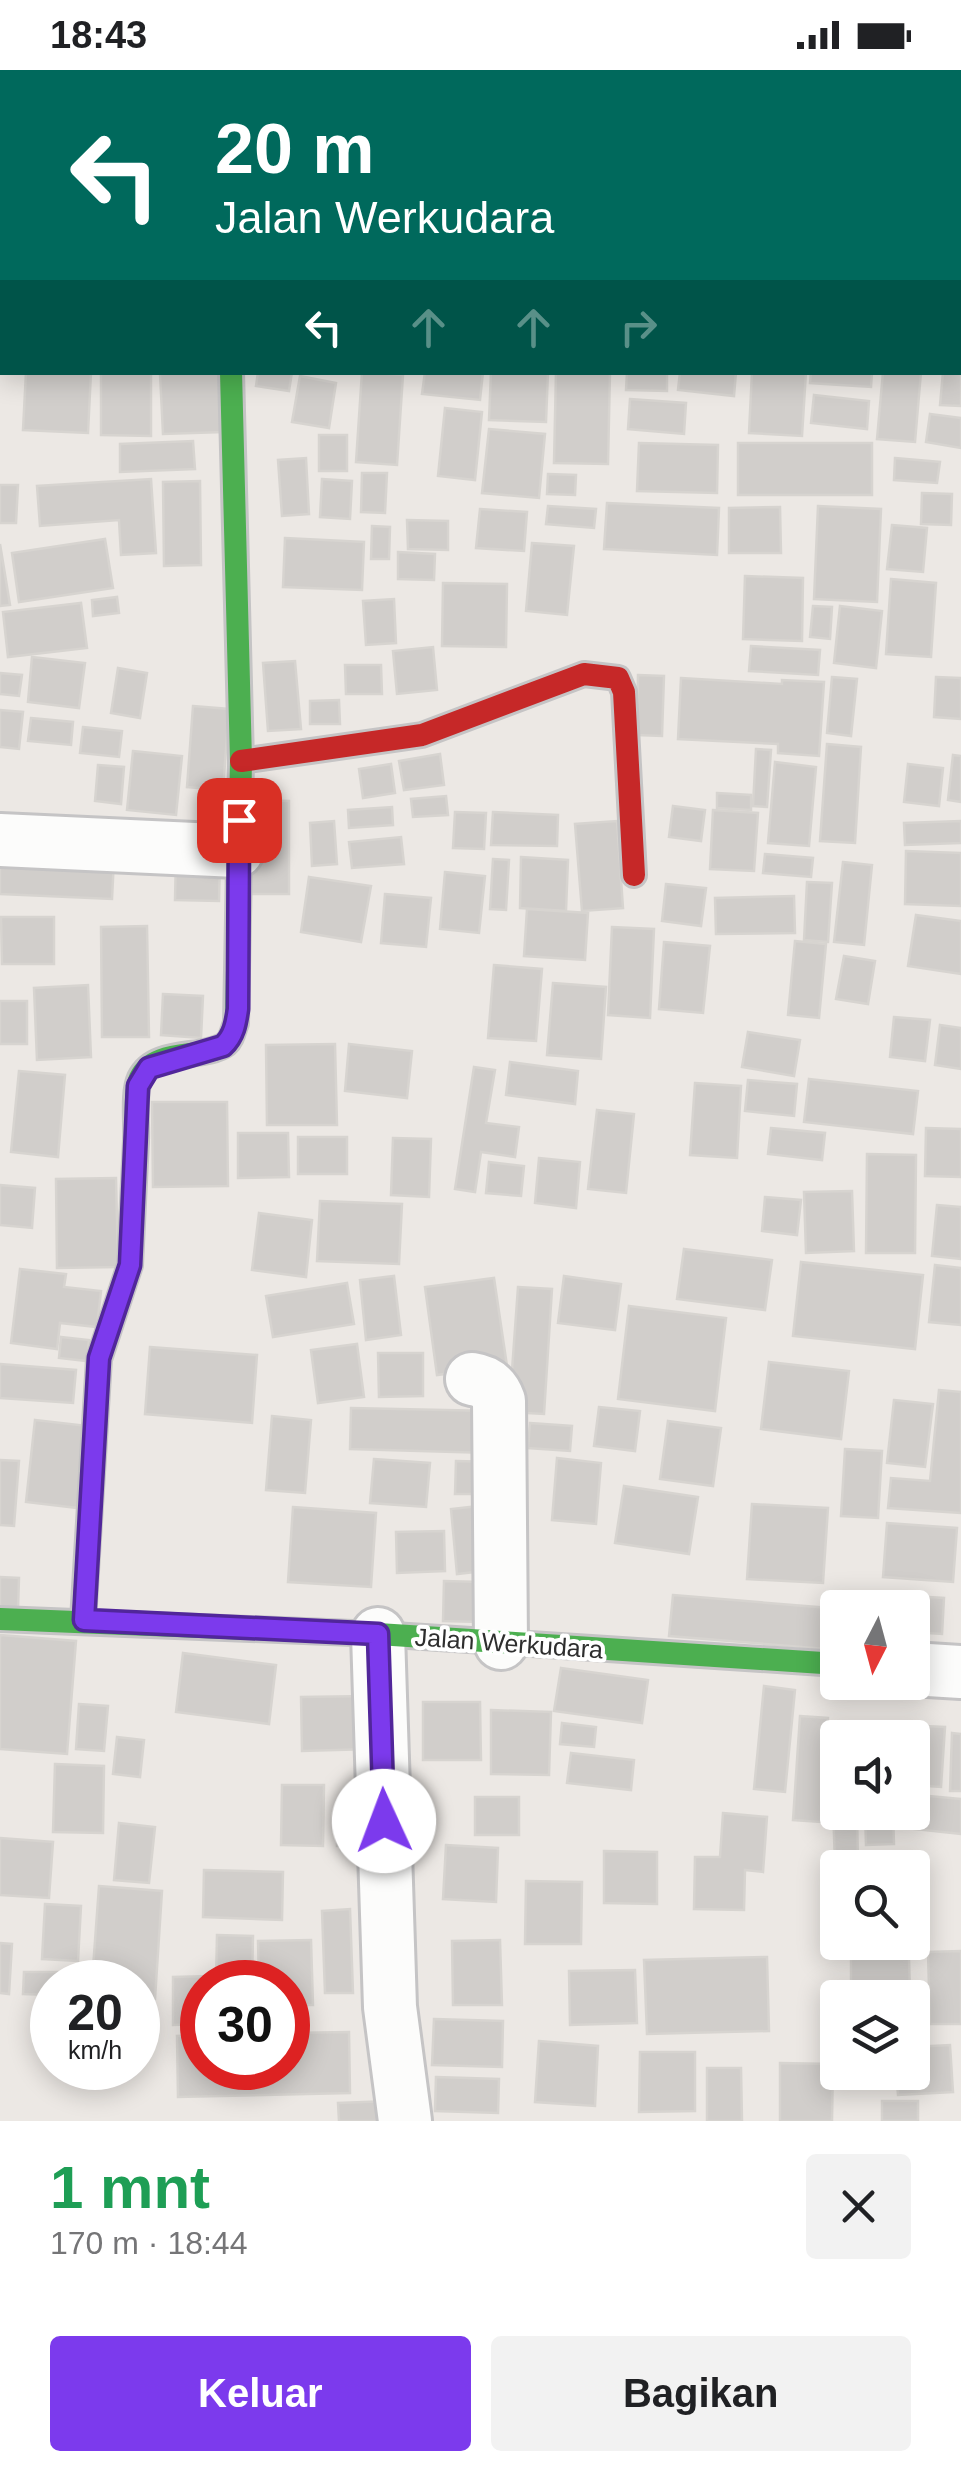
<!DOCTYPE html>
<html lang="id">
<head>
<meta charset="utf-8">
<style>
  body { margin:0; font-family:Helvetica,sans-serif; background:#f2f2f2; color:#202124; height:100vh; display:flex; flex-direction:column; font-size:38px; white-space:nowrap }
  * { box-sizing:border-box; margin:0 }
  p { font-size:32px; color:#757577 }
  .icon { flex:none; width:55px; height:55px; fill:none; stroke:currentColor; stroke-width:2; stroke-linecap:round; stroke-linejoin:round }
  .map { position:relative; height:2051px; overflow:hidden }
  .details { display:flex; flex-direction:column; background:#fff; flex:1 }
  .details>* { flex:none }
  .guide { position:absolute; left:0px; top:0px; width:962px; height:305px; box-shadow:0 5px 25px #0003; background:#00695c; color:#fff; overflow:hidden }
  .needle { width:65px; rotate:186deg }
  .tools { position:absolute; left:820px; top:1520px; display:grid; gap:20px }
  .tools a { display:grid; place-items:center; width:110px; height:110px; border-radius:10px; background:#fff; box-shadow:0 5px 25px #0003; font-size:50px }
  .speed { position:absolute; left:30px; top:1890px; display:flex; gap:20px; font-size:50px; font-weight:700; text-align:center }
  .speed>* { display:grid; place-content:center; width:130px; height:130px; border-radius:50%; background:#fff; box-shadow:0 5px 25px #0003; line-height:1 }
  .speed small { font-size:25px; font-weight:400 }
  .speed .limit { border:15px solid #d22; background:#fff; color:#111 }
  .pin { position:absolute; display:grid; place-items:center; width:85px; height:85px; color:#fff; margin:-42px; border-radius:20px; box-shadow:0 5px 15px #0006 }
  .me { position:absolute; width:110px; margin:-55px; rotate:358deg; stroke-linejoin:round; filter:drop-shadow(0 0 8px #0008) }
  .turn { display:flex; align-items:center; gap:35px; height:210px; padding:0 50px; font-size:45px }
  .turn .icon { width:130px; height:130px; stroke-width:2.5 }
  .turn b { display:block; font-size:70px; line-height:85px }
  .lanes { display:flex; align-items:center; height:95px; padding:0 50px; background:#0003; justify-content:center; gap:50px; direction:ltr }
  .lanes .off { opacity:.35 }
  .round { display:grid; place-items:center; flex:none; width:105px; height:105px; border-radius:10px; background:#f2f2f2 }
  .head { display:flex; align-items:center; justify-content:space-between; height:170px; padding:0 50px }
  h1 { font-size:60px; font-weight:700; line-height:75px; color:#1e9e55 }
  .cta { display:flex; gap:20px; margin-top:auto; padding:20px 50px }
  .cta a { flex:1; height:115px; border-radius:10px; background:#7c3aed; color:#fff; font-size:40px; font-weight:700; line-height:115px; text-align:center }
  .cta a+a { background:#f2f2f2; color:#202124 }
  .status { display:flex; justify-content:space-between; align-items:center; height:70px; padding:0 50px; background:#fff; direction:ltr }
  .status svg { height:28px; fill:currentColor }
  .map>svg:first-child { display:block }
</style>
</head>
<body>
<div class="status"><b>18:43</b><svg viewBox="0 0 49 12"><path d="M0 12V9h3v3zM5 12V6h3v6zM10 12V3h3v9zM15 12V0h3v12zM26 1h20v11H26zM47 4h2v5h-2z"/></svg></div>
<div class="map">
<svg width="961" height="2051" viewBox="0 0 961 2051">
  <rect width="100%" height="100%" fill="#ece8e4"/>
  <g fill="#d1cecb" stroke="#d7d4d0" stroke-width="2.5">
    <polygon points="637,0 704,0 636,2"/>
    <polygon points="961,296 961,336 940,335 943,302 960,302"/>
    <polygon points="26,302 91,302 88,363 23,360"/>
    <polygon points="220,302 223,362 163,364 160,304"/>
    <polygon points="258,302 292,302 289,321 256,316"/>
    <polygon points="362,302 403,305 397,395 356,392"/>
    <polygon points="425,302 483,302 480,330 422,324"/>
    <polygon points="491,302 548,302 546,352 489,350"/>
    <polygon points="556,302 610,302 608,394 554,393"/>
    <polygon points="627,302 667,302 667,321 626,320"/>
    <polygon points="680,302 736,302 734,326 678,320"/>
    <polygon points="752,302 806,302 802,366 749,363"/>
    <polygon points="811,302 872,302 871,317 810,313"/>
    <polygon points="883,302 921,302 915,372 877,369"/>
    <polygon points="101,304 151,304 151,366 101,365"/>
    <polygon points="300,306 336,313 329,358 292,352"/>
    <polygon points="814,325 869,331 867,359 811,353"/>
    <polygon points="630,329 686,333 684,364 628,359"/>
    <polygon points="445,338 482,342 475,410 438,406"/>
    <polygon points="930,344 961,348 961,378 926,372"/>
    <polygon points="489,359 545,364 539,428 482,423"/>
    <rect x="319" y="365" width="28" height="36"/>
    <polygon points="193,371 195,399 120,402 120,374"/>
    <polygon points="639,373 718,375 717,423 637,421"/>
    <rect x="738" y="373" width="134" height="52"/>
    <polygon points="306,388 309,444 282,446 278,390"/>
    <polygon points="895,388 940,392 937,413 894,410"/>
    <polygon points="362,403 387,403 385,443 361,442"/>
    <polygon points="548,404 576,405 575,425 547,424"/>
    <polygon points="151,409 156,483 121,485 119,450 40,456 37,416"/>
    <polygon points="322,409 352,411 350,449 320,447"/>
    <polygon points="200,411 201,495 164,496 163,412"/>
    <polygon points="0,415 18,415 16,453 0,453"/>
    <polygon points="922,423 952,424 951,455 921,454"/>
    <polygon points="607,433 719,438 717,485 604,479"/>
    <polygon points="548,436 596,439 594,458 546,454"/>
    <polygon points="818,436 881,439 877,532 814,529"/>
    <polygon points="780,437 781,483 729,483 729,438"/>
    <polygon points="480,439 527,442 524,481 476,478"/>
    <polygon points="407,450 448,451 448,480 408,479"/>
    <polygon points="892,455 927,458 923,502 887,499"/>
    <polygon points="372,456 390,457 389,489 371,489"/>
    <polygon points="285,468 364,472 362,520 283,517"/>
    <polygon points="105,469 113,518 19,532 12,483"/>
    <polygon points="532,473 574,476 567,545 526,541"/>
    <polygon points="0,474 10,535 0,536"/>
    <polygon points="398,482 435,484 434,510 398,509"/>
    <polygon points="745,506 803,508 802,571 743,569"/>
    <polygon points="891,509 936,513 931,587 886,584"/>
    <polygon points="443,513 507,514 506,577 442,576"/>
    <polygon points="117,527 119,543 93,546 92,530"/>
    <polygon points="394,529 396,573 366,575 363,531"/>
    <polygon points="81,533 87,578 8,587 3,542"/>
    <polygon points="813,536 832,537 830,569 810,567"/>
    <polygon points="840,536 882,541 876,598 834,593"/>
    <polygon points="751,576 820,580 818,605 749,601"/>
    <polygon points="433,577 437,620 397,624 393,581"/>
    <polygon points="32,587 85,593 79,638 28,632"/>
    <polygon points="295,591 301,659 268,661 263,593"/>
    <polygon points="345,595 381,595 382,624 346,624"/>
    <polygon points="118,598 147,603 140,648 111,643"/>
    <polygon points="0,603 22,605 19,626 0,624"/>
    <polygon points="638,605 664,606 662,666 637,665"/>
    <polygon points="832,607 857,609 851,666 827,663"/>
    <polygon points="936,607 961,608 961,649 934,647"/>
    <polygon points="681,608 782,614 782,610 824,612 819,686 778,683 778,674 678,669"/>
    <polygon points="339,630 340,654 310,654 310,631"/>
    <polygon points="193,636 229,639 223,720 187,717"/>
    <polygon points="0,640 23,642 19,679 0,677"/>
    <polygon points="31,648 73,652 71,675 28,671"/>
    <polygon points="83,657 122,661 119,687 80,683"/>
    <polygon points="827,674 861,677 855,773 820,771"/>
    <polygon points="756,679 771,680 767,737 753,736"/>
    <polygon points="133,681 182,686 176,745 127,740"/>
    <polygon points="440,684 444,715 404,720 399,691"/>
    <polygon points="953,685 961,686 961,732 948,730"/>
    <polygon points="775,692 816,697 809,776 768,773"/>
    <polygon points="391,694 395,723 363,728 359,699"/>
    <polygon points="908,694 943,698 939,736 904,732"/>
    <polygon points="98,695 124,697 121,734 95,731"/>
    <polygon points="717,723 751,725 751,740 717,738"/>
    <polygon points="446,726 448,745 413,747 411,729"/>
    <polygon points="251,730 289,731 289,824 250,824"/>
    <polygon points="673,736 705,740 701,771 669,767"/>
    <polygon points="392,737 393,755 349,758 348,740"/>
    <polygon points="713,740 758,743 754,801 710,799"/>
    <polygon points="455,742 486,743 484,779 453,778"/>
    <polygon points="493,742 558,745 557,776 491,775"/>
    <polygon points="334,751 337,794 312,796 310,753"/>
    <polygon points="617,751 623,838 582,841 575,754"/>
    <polygon points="961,751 961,773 905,775 904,753"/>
    <polygon points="401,767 404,794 352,798 349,772"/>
    <polygon points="906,781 961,783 961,836 905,834"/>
    <polygon points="0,784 114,789 112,829 0,824"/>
    <polygon points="765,784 813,788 811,807 763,803"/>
    <polygon points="176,786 220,787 219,831 175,830"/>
    <polygon points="521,787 568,790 566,841 520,838"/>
    <polygon points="493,789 509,790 506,840 490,839"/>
    <polygon points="843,792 872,795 864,875 834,872"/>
    <polygon points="445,802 485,806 479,863 440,859"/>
    <polygon points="309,807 371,816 361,872 301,862"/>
    <polygon points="807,812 832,813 828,872 804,870"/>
    <polygon points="666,814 706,818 701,856 662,851"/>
    <polygon points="385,824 431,828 426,877 381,873"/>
    <polygon points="794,826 795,863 716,864 715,828"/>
    <polygon points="527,839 588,843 585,890 524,886"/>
    <polygon points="916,845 961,851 961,904 908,896"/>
    <polygon points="1,847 54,847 54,894 2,894"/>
    <polygon points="147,856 149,967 102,967 101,857"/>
    <polygon points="612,857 654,859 650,948 608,945"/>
    <polygon points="795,871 826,874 819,948 788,945"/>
    <polygon points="664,872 710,876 703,943 659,939"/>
    <polygon points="844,886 875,891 868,934 836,929"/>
    <polygon points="494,895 542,899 536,971 488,968"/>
    <polygon points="553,913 606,917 601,989 547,985"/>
    <polygon points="88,915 91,987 37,990 34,918"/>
    <polygon points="163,924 203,926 201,968 161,965"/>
    <rect x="0" y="931" width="27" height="43"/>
    <polygon points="894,947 930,950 925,991 890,987"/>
    <polygon points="940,955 961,958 961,999 935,995"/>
    <polygon points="748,962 800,970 794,1006 742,997"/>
    <polygon points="335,974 337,1055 267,1055 266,975"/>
    <polygon points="349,974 412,981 407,1028 345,1021"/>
    <polygon points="510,992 578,1001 575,1034 506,1025"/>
    <polygon points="474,997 495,1000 486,1053 519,1057 515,1087 481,1082 475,1122 455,1119"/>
    <polygon points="19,1001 65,1005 58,1087 11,1082"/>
    <polygon points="809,1009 918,1021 913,1064 804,1052"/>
    <polygon points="748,1010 797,1014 794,1046 745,1041"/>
    <polygon points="695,1013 741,1016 737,1088 690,1085"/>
    <polygon points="152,1032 227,1032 228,1116 153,1117"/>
    <polygon points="597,1040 634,1044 626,1123 588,1119"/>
    <polygon points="771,1058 825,1063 822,1090 768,1084"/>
    <polygon points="926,1058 961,1059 961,1107 925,1106"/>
    <polygon points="238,1063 288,1063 289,1107 238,1108"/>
    <rect x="298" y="1067" width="49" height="37"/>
    <polygon points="393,1068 431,1069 429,1127 391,1125"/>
    <polygon points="867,1084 916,1085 915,1183 866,1183"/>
    <polygon points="539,1088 580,1092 576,1138 535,1133"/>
    <polygon points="489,1092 524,1096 521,1126 486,1123"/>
    <polygon points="116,1108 118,1197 57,1198 56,1109"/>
    <polygon points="0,1115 35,1118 32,1158 0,1155"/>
    <polygon points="852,1121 854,1181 806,1183 804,1122"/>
    <polygon points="765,1127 801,1130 797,1165 762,1161"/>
    <polygon points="320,1131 402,1134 399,1194 317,1191"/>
    <polygon points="937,1135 961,1137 961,1189 932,1186"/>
    <polygon points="259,1143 312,1150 306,1207 252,1200"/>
    <polygon points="684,1179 772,1190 765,1240 677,1229"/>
    <polygon points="801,1192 923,1205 915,1279 793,1266"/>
    <polygon points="935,1195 961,1198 961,1255 929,1252"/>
    <polygon points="20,1199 66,1204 64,1217 101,1221 97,1257 60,1253 57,1279 11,1273"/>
    <polygon points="394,1206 401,1265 366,1270 360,1210"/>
    <polygon points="564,1206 621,1214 615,1260 558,1253"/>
    <polygon points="494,1208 507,1296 437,1305 425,1217"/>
    <polygon points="347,1213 354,1254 273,1267 266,1226"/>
    <polygon points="518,1217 552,1219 544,1344 509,1342"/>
    <polygon points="629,1236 726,1248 715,1341 618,1329"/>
    <polygon points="61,1267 89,1270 87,1291 59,1288"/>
    <polygon points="357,1274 364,1327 318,1333 311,1280"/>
    <polygon points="150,1277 257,1285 252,1353 145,1344"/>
    <polygon points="378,1283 423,1283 423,1326 379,1327"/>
    <polygon points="769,1292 849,1301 841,1369 761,1359"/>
    <polygon points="0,1294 76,1300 73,1333 0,1328"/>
    <polygon points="939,1320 961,1322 961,1443 888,1438 891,1408 930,1411"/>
    <polygon points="894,1330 933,1334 925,1397 887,1393"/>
    <polygon points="599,1337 640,1341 635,1381 594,1376"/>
    <polygon points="351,1338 491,1341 489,1383 350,1379"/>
    <polygon points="272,1346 311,1350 305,1423 266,1420"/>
    <polygon points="35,1350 88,1356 78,1438 26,1432"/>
    <polygon points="668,1351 721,1358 713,1416 660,1409"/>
    <polygon points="530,1353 572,1356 570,1381 528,1378"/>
    <polygon points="845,1379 882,1381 878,1448 841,1446"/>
    <polygon points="557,1388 601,1393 596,1454 552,1450"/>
    <polygon points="374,1389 430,1393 426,1437 370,1433"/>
    <polygon points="0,1390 19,1391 14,1456 0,1455"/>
    <polygon points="456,1391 494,1392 493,1424 455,1424"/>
    <polygon points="624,1416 698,1427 689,1484 615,1473"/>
    <polygon points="752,1434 828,1438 823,1513 747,1509"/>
    <polygon points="488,1435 493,1500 457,1504 451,1439"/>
    <polygon points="293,1437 376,1443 371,1517 288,1512"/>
    <polygon points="887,1453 957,1458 953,1512 883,1507"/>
    <polygon points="444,1461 445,1501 397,1503 396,1462"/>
    <polygon points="0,1507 19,1508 18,1538 0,1537"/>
    <polygon points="444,1511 480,1512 480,1552 443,1551"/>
    <polygon points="881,1524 944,1528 942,1564 912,1562 912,1538 880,1538"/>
    <polygon points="673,1525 829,1538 826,1579 669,1566"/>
    <polygon points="0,1565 76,1571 67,1684 0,1679"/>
    <polygon points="183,1583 276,1595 269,1654 176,1642"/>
    <polygon points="561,1598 648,1610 642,1653 554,1641"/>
    <polygon points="764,1616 795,1620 785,1722 754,1719"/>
    <polygon points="369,1626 371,1679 302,1681 301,1627"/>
    <polygon points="423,1632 480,1632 481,1690 423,1690"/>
    <polygon points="79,1634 108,1636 104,1681 76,1679"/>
    <polygon points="491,1640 551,1642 549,1705 491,1704"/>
    <polygon points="800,1646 828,1648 821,1752 793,1750"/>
    <polygon points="562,1653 596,1657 594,1677 560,1674"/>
    <polygon points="902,1655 945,1657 941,1717 912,1715 912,1668 902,1668"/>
    <polygon points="952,1663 961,1664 961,1721 950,1721"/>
    <polygon points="117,1667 144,1670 140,1707 113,1704"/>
    <polygon points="571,1683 634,1690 631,1720 567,1713"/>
    <polygon points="55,1694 104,1696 103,1763 53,1762"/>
    <polygon points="282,1715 324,1715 323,1776 281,1775"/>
    <polygon points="918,1725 961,1729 961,1764 914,1759"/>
    <rect x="475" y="1727" width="44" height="38"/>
    <rect x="337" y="1734" width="34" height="42"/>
    <polygon points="833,1737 838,1737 838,1742 857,1742 858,1793 835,1793"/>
    <polygon points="865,1742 893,1742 894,1774 866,1775"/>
    <polygon points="723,1743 767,1747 763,1802 745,1800 744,1840 694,1839 695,1787 720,1787"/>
    <polygon points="119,1753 155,1757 149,1813 114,1810"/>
    <polygon points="0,1768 53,1772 49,1828 0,1825"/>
    <polygon points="446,1775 498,1778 496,1832 443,1829"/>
    <polygon points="604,1781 657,1782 657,1834 604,1833"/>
    <polygon points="204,1800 283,1802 282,1850 203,1847"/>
    <polygon points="526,1811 582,1812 581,1874 525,1874"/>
    <polygon points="99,1816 162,1821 155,1929 138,1928 138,1912 92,1912"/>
    <polygon points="45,1834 81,1836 78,1891 42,1889"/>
    <polygon points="350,1839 353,1923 325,1923 322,1841"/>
    <polygon points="217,1865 253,1866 252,1912 216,1912"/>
    <polygon points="311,1870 313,1935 288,1935 288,1912 259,1912 258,1871"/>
    <polygon points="500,1870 502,1935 453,1935 452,1871"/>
    <polygon points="0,1873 12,1874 9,1924 0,1923"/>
    <polygon points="961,1881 961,1954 930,1954 928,1882"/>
    <polygon points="767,1887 769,1961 647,1964 644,1890"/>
    <polygon points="909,1888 910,1921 851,1923 851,1889"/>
    <polygon points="635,1900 637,1953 570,1955 569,1901"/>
    <polygon points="24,1902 72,1902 72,1912 52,1912 52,1925 23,1924"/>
    <polygon points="212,1906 212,1912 202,1912 202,1954 173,1955 173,1907"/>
    <polygon points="912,1928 918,1928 919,1959 912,1959"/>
    <polygon points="434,1949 503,1951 502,1997 432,1995"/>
    <polygon points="349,1962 350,2023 178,2027 177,1966 202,1965 202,1998 288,1998 288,1963"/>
    <polygon points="539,1971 598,1976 595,2036 535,2032"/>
    <polygon points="950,1975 953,2022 898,2025 896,2002 912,2002 912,1977"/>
    <polygon points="640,1982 695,1982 695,2041 639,2042"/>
    <polygon points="780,1993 833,1994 832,2051 780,2051"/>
    <polygon points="707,1998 741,1998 742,2051 707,2051"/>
    <rect x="848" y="2002" width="36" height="15"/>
    <polygon points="436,2007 499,2009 498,2043 435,2041"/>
    <polygon points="390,2031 391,2051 339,2051 338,2033"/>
    <rect x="882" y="2031" width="36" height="20"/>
  </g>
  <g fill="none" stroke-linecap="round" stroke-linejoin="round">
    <defs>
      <g id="street">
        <polyline points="213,2 213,0"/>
        <polyline points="0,112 2,112"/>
        <polyline points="0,770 237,781"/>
        <path d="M472,1309c14,2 22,8 27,22l2,242"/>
        <polyline points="378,1564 390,1937 405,2051"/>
        <polyline points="912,1599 961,1602"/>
      </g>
      <g id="fast">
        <path d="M136,1070c1,-17 -3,-47 4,-62 15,-31 64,-18 86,-34 6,-5 7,-14 10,-21l5,-262 -10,-389"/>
        <polyline points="0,1549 378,1564 838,1594"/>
      </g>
      <g id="jam">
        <polyline points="241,691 422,665 584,604 618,608 624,622 634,805"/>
        <polyline points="83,1550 99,1289 130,1195 136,1070"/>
      </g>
    </defs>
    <use href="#street" stroke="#c5c4c5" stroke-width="58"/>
    <use href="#fast" stroke="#c5c4c5" stroke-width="28"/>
    <use href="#jam" stroke="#c5c4c5" stroke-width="28"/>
    <use href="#street" stroke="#fcfcfb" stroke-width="52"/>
    <use href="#fast" stroke="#4caf50" stroke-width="22"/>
    <use href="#jam" stroke="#c62828" stroke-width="22"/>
  </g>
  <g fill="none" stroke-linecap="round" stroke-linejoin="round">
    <defs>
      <path id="route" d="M239,750l-1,189c-2,14 -4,27 -15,37l-74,22 -11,18 -8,179 -31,93 -15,262 294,14 6,187"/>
    </defs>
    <use href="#route" stroke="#51269a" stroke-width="25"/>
    <use href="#route" stroke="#7c3aed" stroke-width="18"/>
  </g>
  <g text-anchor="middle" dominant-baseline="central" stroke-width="8" stroke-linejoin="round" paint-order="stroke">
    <g font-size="25" fill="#2e2e2e" stroke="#fff">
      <text transform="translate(509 1573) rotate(4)">Jalan Werkudara</text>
    </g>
  </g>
</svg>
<div class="tools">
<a><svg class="needle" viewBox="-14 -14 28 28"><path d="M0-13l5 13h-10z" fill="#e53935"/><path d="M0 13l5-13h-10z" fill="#757577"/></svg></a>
<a><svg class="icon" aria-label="sound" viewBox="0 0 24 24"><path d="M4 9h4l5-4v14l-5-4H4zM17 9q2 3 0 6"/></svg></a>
<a><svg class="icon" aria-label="search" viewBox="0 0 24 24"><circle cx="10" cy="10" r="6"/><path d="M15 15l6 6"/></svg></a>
<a><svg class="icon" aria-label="layers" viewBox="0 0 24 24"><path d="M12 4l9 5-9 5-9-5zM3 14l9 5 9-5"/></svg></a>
</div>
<div class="speed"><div>20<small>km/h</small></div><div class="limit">30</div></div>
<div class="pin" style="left:239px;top:750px;background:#d93025"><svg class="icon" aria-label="arrive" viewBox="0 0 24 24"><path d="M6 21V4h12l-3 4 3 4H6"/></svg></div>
<svg class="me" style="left:384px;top:1751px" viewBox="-20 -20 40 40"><circle r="19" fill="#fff"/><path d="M0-13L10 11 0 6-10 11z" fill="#7c3aed"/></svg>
<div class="guide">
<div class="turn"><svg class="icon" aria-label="left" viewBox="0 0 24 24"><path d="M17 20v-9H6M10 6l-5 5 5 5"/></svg><div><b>20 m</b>Jalan Werkudara</div></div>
<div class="lanes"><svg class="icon" aria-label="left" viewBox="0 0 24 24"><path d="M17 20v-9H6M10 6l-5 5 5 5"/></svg><svg class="icon off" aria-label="ahead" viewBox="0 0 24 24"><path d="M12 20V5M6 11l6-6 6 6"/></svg><svg class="icon off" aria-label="ahead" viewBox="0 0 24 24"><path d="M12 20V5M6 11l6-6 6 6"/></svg><svg class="icon off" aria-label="right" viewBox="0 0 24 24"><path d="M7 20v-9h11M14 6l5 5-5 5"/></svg></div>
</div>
</div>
<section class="details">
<div class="head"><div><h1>1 mnt</h1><p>170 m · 18:44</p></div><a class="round"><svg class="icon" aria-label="close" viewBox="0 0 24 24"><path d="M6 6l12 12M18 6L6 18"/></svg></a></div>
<div class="cta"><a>Keluar</a><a>Bagikan</a></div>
</section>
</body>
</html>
